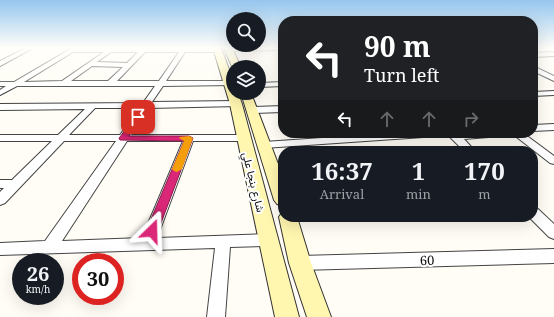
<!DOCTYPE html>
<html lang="en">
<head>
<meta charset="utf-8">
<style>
  body { margin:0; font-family:"Noto Serif",Vazirmatn,serif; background:#20242c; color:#f1f3f6; height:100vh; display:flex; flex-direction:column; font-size:15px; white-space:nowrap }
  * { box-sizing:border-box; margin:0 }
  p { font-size:13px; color:#9ea1a6 }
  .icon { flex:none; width:22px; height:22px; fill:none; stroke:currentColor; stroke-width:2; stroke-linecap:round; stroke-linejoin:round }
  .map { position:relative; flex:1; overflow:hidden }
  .sheet { position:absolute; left:278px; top:146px; width:260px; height:76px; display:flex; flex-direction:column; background:#171b24; border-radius:16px; box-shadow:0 4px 16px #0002 }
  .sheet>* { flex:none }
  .guide { position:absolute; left:278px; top:16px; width:260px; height:122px; border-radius:16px; box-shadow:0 4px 16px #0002; background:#202124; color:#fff; overflow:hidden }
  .tools { position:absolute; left:226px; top:12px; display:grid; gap:8px }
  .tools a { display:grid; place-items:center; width:40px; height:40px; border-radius:50%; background:#171b24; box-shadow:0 4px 16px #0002; font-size:20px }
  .speed { position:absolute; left:12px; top:253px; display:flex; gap:8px; font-size:20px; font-weight:700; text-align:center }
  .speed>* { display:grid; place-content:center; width:52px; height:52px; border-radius:50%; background:#171b24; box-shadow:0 4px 16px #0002; line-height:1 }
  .speed small { font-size:10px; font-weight:400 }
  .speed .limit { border:6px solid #d22; background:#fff; color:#111 }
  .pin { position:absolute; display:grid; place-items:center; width:34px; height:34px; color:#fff; margin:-17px; border-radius:8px; box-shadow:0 2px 6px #0006 }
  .me { position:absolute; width:44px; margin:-22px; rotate:22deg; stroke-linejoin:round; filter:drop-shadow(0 0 3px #0008) }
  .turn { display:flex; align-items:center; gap:14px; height:84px; padding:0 20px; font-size:18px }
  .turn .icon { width:52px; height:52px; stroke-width:2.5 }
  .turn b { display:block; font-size:28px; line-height:34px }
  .lanes { display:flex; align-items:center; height:38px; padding:0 20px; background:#0003; justify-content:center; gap:20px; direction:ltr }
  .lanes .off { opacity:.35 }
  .eta { display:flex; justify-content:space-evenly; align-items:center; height:68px; text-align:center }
  .eta b { font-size:24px; font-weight:700; line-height:28px }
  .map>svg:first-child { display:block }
</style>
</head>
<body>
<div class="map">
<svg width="554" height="317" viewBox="0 0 554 317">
  <rect width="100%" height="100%" fill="#fffdf5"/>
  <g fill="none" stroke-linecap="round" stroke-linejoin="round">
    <defs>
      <g id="minor">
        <polygon points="26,48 33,48 0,66 0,61"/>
        <path d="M72,48h146l3,2 -3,2h-33l-19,29h63l4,2 -1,2 -69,1 -11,16 84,-1 4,3 -1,2 -90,2 -18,27h112l5,3 -5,3h-50l-36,97 111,-4 5,2 2,4 -2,4 -5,2 -38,1 -5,70h-18l8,-69 -215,7v-12l45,-2 71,-100h-52l-59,62 -5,2v-13l4,-4h-4v-8h12l40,-39h-52v-6h58l27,-26 -85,1v-6l143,-1 12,-17h-138l-17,9v-5l6,-4h-6v-4h14zM73,52h31l-42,29 -38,1zM111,52h27l-11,11 -30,-1zM145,52h34l-20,29h-42zM92,66l31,1 -15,14h-37zM95,108h45l-20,27h-51zM127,141h56l-41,97 -80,3z"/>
        <polygon points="227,48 283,48 283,50 229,51 226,49"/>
        <polygon points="554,52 554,56 533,57 533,53"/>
        <polygon points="533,66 554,76 554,81 533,71"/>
        <polygon points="283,82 283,86 259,87 259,83"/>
        <polygon points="554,91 554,95 533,96 533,92"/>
        <polygon points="283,106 283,112 253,113 249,110 253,107"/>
        <polygon points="554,124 554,130 533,131 533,125"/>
        <polygon points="395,133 443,133 438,136 264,148 259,145 264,142"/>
        <polygon points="450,133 523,133 554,156 554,164 550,163 514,135 464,139 475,151 464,151 450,137 449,135"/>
        <polygon points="533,208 538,209 554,224 554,239 549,237 529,217 533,217"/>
        <polygon points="554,249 554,263 300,270 294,268 292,263 294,258 300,256"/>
      </g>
      <g id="secondary">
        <polygon points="213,48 221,48 233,80 233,93 238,93 242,104 299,317 275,317 230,104"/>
        <polygon points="224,48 232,48 241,67 233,67 233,69"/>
        <polygon points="241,93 251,93 283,177 283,206 277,204 274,200"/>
        <polygon points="283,211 283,217 297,217 311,263 331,317 307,317 289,263 279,217"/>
      </g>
    </defs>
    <use href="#minor" stroke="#444" stroke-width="2"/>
    <use href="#secondary" stroke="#333" stroke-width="2"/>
    <use href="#minor" fill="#fff" fill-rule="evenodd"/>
    <use href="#secondary" fill="#fff6b0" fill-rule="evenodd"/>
  </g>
  <linearGradient id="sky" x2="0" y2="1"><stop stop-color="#95c6ee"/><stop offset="0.52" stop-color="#fffefa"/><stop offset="1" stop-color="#fffefa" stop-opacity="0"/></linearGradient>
  <rect width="554" height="92" fill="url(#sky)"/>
  <polygon fill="#db2777" stroke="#8e194d" points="138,114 142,117 129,136 189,136 193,138 158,231 156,234 152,236 148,234 146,231 184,141 120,140 119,138 120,137 136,115"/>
  <polygon fill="#f59e0b" points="189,136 193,138 182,169 177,172 174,171 172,169 184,141 179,138 180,137"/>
  <g text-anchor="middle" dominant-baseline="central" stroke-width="4" stroke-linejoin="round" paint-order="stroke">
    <g font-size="11" fill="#111" stroke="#fff">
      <text transform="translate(254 182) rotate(76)">شارع بنجا علي</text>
    </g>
    <g font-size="13" fill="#111" stroke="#fff">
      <text transform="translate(427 260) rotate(-2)">60</text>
    </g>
  </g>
</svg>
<div class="tools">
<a><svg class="icon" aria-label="search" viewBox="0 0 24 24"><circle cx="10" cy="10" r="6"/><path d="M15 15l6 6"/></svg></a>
<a><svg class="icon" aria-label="layers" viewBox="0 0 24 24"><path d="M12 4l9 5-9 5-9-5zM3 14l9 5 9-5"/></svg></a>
</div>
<div class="speed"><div>26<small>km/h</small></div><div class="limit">30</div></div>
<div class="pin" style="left:138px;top:117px;background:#d93025"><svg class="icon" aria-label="arrive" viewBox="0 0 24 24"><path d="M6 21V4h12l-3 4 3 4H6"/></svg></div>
<svg class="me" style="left:152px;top:231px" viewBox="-20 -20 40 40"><path d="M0-17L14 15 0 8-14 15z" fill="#db2777" stroke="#fff" stroke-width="4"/></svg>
<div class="guide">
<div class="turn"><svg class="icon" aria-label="left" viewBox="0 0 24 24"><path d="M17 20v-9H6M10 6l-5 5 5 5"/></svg><div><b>90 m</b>Turn left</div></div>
<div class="lanes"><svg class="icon" aria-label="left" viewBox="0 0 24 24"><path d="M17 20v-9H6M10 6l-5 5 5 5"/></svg><svg class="icon off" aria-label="ahead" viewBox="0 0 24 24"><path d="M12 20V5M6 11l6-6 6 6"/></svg><svg class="icon off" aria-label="ahead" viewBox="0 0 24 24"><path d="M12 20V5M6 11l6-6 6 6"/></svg><svg class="icon off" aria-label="right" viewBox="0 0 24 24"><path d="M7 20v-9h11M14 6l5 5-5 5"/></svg></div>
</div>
<section class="sheet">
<div class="eta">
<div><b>16:37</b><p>Arrival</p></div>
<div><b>1</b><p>min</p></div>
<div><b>170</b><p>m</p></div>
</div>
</section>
</div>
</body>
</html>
